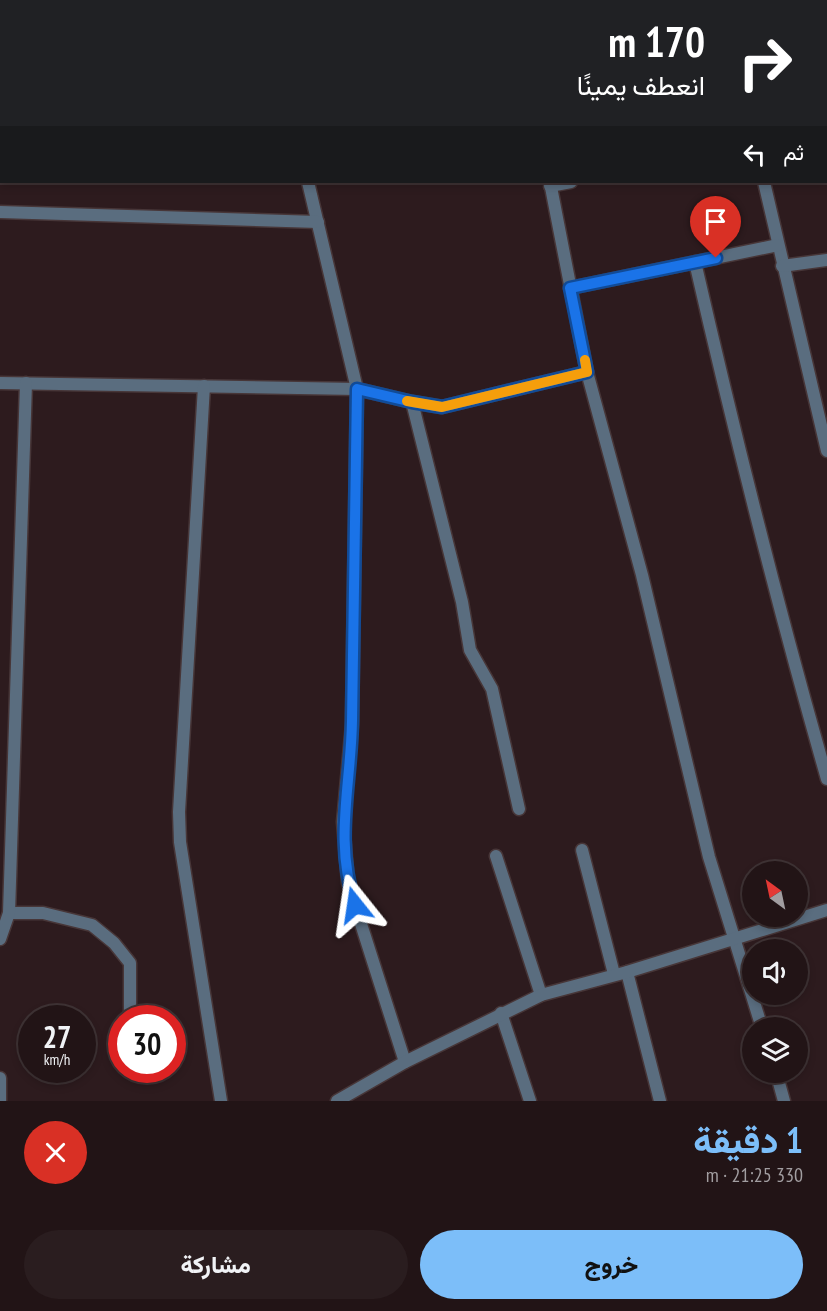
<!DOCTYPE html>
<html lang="ar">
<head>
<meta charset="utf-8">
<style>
  body { margin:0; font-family:"PT Sans Narrow",Vazirmatn,sans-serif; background:#2a1d1f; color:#f1f3f6; direction:rtl; height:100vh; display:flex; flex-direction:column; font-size:22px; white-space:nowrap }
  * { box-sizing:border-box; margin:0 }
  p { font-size:20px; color:#a29ea1 }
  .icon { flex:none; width:33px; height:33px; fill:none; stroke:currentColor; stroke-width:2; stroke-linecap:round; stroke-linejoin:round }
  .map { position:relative; height:1101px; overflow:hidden; direction:ltr }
  .drawer { display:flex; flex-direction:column; background:#221416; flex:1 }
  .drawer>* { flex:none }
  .banner { position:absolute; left:0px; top:0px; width:828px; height:183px; box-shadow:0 3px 9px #0003,0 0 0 2px #3f3335; direction:rtl; background:#202124; color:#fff; overflow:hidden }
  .needle { width:39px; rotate:327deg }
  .controls { position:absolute; left:742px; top:861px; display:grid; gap:12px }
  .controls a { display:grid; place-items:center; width:66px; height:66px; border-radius:50%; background:#221416; box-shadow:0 3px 9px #0003,0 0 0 2px #3f3335; font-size:30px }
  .speed { position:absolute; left:18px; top:1005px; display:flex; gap:12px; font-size:30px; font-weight:700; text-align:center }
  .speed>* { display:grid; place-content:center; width:78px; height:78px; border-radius:50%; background:#221416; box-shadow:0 3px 9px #0003,0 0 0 2px #3f3335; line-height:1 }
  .speed small { font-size:15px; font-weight:400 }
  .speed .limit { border:9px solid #d22; background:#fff; color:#111 }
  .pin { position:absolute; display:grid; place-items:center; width:51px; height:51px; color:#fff; margin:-62px -26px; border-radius:50% 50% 50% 0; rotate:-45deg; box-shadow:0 0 6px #0007 }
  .pin .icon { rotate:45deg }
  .me { position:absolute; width:66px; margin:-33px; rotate:345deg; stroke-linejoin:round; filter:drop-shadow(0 0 4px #0008) }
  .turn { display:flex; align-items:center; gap:21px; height:126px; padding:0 24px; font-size:27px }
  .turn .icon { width:78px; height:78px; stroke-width:2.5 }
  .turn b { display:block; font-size:42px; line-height:51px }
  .then { display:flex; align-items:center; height:57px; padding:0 24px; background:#0003; gap:12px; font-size:22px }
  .round { display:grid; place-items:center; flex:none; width:63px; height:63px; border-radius:32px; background:#2a1d1f }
  .overview { display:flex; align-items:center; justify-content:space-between; height:102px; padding:0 24px }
  h1 { font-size:36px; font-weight:800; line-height:45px; color:#7cbef9 }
  .button { display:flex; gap:12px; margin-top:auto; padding:12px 24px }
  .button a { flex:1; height:69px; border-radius:36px; background:#7cbef9; color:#111; font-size:24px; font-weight:800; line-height:69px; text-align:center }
  .button a+a { background:#2a1d1f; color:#f1f3f6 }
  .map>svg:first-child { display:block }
</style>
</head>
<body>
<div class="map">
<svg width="827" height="1101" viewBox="0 0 827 1101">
  <rect width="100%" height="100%" fill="#2d1b1e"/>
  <polygon fill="#6c595c" stroke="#7f6e70" stroke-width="1.5" points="411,0 491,0 492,2 411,2"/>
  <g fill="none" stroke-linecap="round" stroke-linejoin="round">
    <defs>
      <g id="minor">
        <polyline points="259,0 260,2"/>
        <polyline points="388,0 388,2"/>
        <polyline points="512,0 512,2"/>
        <polyline points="641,0 641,2"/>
        <polyline points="723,0 724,2"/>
        <polyline points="0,46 2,47"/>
        <polyline points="826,124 827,124"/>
        <polyline points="308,182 357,389 352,724 343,822 348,883 405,1062"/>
        <polyline points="550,182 587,372 642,575 709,857 762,1028"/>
        <polyline points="764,182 827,451"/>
        <polyline points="550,186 571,182"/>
        <polyline points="0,212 318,222"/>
        <path d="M695,262c40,174 83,346 132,517"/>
        <polyline points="782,266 827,260"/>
        <polyline points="570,288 778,245"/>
        <polyline points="0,383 357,389 412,402 442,407 587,372"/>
        <polyline points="204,386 179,812 180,842 221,1101"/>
        <polyline points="412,402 462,602 470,650 492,689 519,809"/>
        <polyline points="582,850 614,974"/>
        <polyline points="496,856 541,995"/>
        <polyline points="9,913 43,913 92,925 114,943 130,963 130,1018"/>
        <polyline points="0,939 9,913 26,383"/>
        <polyline points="627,972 660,1101"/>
        <polyline points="501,1013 530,1101"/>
        <polyline points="776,1072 784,1101"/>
        <polyline points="0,1078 0,1101"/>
        <polyline points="337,1101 405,1062 541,995 627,972 827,910"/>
      </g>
    </defs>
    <use href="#minor" stroke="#473638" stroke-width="15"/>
    <use href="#minor" stroke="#5a6d7f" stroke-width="12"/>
  </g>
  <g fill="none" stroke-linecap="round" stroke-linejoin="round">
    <defs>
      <path id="route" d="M355,905c-21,-65 -4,-119 -3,-184 2,-111 3,-221 5,-332l55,13 30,5 145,-35 -17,-84 146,-30"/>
    </defs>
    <use href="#route" stroke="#114b97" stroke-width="15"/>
    <use href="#route" stroke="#1a73e8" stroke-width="10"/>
    <polyline stroke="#f59e0b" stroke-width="10" points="407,401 442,407 587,372 585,360"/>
  </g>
</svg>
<div class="controls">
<a><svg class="needle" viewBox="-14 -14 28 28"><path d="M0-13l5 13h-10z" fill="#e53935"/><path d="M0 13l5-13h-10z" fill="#a29ea1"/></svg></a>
<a><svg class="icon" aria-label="sound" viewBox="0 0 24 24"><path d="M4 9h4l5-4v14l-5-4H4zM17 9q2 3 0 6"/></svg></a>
<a><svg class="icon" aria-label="layers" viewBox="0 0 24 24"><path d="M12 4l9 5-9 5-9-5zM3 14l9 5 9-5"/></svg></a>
</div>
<div class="speed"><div>27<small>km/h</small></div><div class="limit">30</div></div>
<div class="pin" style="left:716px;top:258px;background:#d93025"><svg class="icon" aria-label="arrive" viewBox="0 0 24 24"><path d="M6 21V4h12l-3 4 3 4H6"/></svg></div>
<svg class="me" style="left:355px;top:905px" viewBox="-20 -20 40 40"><path d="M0-17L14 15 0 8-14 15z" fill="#1a73e8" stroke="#fff" stroke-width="4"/></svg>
<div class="banner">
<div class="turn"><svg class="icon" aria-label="right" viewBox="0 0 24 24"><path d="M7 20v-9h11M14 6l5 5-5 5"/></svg><div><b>170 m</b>انعطف يمينًا</div></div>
<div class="then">ثم<svg class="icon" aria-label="left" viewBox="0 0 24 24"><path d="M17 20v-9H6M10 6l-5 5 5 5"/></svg></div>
</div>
</div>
<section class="drawer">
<div class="overview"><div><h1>1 دقيقة</h1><p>330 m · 21:25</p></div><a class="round" style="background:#d93025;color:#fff"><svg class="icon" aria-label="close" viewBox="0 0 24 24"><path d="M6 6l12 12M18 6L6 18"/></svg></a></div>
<div class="button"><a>خروج</a><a>مشاركة</a></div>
</section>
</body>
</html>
